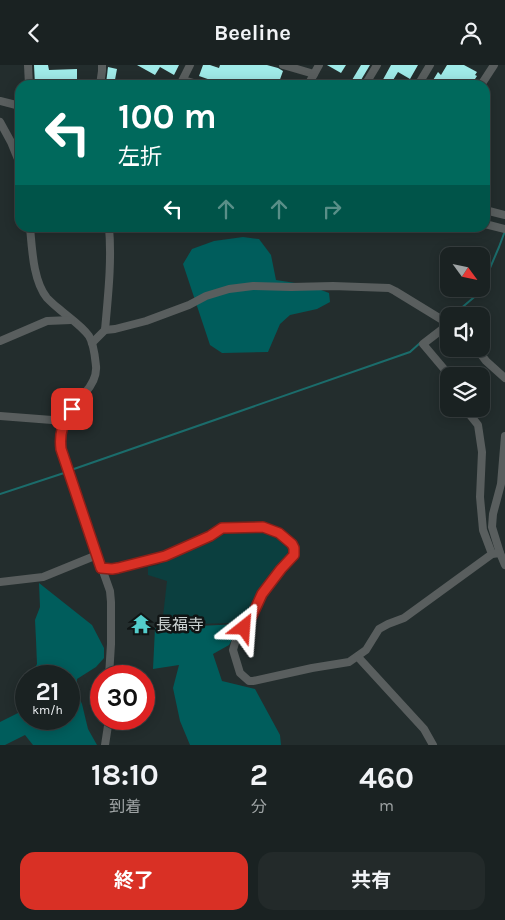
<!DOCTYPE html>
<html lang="ja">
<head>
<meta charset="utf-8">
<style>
  body { margin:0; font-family:Karla,"Noto Sans JP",sans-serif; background:#232a2a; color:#f1f3f6; height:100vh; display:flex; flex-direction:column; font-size:19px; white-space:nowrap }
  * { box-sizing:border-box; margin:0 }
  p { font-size:16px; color:#9fa4a5 }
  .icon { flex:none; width:28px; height:28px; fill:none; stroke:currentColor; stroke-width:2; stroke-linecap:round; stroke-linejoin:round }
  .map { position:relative; height:680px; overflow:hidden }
  .sheet { display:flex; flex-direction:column; background:#1a2222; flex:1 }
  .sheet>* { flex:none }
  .banner { position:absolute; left:15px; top:15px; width:475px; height:152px; border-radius:15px; box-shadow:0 2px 12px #0003,0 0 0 1px #383f40; background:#00695c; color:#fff; overflow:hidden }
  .needle { width:32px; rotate:123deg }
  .buttons { position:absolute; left:440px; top:182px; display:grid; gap:10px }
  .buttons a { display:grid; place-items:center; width:50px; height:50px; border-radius:10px; background:#1a2222; box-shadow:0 2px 12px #0003,0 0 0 1px #383f40; font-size:25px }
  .speed { position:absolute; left:15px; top:600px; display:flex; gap:10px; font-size:25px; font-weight:700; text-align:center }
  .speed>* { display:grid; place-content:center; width:65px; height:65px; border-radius:50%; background:#1a2222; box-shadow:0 2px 12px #0003,0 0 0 1px #383f40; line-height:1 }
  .speed small { font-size:12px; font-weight:400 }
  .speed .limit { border:8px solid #d22; background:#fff; color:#111 }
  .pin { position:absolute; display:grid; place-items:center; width:42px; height:42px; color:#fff; margin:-21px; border-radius:10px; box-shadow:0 2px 8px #0006 }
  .me { position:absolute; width:55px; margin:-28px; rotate:28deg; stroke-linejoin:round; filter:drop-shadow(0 0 4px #0008) }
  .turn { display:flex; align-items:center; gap:18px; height:105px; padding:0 20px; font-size:22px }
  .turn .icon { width:65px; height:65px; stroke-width:2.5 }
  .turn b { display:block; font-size:35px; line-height:42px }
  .lanes { display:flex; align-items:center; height:48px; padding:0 20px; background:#0003; justify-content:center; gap:25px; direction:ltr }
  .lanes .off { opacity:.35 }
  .eta { display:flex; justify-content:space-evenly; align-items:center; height:85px; text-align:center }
  .eta b { font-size:30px; font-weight:700; line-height:35px }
  .action { display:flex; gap:10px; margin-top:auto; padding:10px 20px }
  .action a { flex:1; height:58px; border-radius:15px; background:#d93025; color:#fff; font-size:20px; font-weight:700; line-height:58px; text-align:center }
  .action a+a { background:#232a2a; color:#f1f3f6 }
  header { display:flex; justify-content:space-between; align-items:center; height:65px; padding:0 20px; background:#1a2222; font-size:22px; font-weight:700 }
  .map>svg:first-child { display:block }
</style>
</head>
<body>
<header><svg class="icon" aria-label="back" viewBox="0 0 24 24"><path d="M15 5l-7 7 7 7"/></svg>Beeline<svg class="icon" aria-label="person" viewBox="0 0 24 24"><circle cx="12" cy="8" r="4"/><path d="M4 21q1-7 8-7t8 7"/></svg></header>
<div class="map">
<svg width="505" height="680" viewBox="0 0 505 680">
  <rect width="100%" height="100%" fill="#232d2d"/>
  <polygon fill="#0b3f3f" points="241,467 266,467 280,472 289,482 289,487 243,559 231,558 162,560 167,516 148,510 148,502 158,500 176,489 212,477 216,470"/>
  <g fill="#005d5c">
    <polygon points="243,172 259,174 271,190 276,215 308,220 329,228 330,237 317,244 290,250 280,259 268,287 222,288 210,280 183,199 192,184 214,176"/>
    <polygon points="39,518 92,560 104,583 104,593 96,602 77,614 77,628 82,639 88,664 97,680 33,680 25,670 5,680 0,680 0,657 18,648 26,636 26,654 69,654 69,611 30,611 37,599 36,575 35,555 40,542"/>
    <polygon points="241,559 229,580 213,589 222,616 255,624 280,670 281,680 190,680 180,656 173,623 179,600 153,604 155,563"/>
  </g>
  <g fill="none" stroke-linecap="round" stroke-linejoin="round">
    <g stroke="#1b6c6b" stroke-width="2">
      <polyline points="481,224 499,182 505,166"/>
      <polyline points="452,251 479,228 481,224"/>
      <polyline points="71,405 410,287 420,278"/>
      <polyline points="0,429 67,407"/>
    </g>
  </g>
  <g fill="#9feae8">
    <polygon points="34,0 48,0 49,5 77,4 77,20 35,20"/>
    <polygon points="137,0 179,0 174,10 160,2 155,10"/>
    <polygon points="203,0 210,0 219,3 220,0 267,0 278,3 283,6 278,20 225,20 199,11"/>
    <polygon points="327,0 346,0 341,8"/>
    <polygon points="361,0 370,0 358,20 349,20"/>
    <polygon points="391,0 418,0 410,14 398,7 390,20 380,20"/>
    <polygon points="447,0 464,0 477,7 475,10 477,11 471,20 430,20 438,7 441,10"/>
    <polygon points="108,2 117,4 114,20 106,19"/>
  </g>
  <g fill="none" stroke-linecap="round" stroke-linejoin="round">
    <g stroke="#595e5e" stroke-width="8">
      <polyline points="28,0 29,20"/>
      <polyline points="283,0 314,9"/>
      <polyline points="183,15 201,20"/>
      <polyline points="100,20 102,6 102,0"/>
      <polyline points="180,20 190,0"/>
      <polyline points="308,20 319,0"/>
      <polyline points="365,20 377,0"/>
      <polyline points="418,20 430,0"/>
      <polyline points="481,20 494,0"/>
      <polyline points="0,36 20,41"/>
      <polyline points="0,57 11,77 20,99"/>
      <polyline points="485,145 505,150"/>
      <polyline points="485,159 505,164"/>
      <path d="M30,162c2,21 3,54 17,71 3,3 7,7 11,10 10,9 23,17 31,28 5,8 6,21 7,30 1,11 -4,19 -11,27 -17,22 -30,36 -22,65l47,133 1,11v42l-2,32"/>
      <polyline points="105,265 115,264 146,256 189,240 206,231 229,224 253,221 291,222 333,221 389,223 395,226 449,259 423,279 450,311"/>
      <polyline points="0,276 47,256 71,255"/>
      <path d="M92,278l13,-13c3,-34 7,-69 4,-103"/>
      <polyline points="477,284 486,296 505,313"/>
      <polyline points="469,344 470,350 478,360 482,387 480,432 483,465 492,489"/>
      <polyline points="0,351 65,356"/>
      <polyline points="505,371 501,419 493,449 492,462 500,488 505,500"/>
      <polyline points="101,503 112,504 118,503 165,491 210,471 222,463 263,462 279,468 286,474 294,483 294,489 281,504 262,529 252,551 235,578 233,585 240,608 249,616 253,616 312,603 349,597 366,585 379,564 388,559 404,553 492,489 500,488"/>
      <polyline points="0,517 43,512 97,490"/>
      <polyline points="358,592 424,664 433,680"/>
      <polyline points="105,680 109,654"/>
    </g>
  </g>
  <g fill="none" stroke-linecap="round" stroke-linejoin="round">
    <defs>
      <path id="route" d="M72,344c-9,15 -13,23 -11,40l40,119 11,1 6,-1 47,-12 45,-20 12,-8 41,-1 16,6 13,11 2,4v7l-13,14 -19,25 -10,22 -8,12"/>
    </defs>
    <use href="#route" stroke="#8d1f18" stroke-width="12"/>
    <use href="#route" stroke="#d93025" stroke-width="9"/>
  </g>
  <defs>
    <symbol id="temple-bare" viewBox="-9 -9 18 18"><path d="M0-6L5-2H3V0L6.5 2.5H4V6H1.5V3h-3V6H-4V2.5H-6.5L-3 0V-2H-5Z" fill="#53cdcb" stroke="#101414" stroke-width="2.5" paint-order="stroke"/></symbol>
  </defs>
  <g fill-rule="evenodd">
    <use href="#temple-bare" x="127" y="545" width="28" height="28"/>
  </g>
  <g text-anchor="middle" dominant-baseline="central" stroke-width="5" stroke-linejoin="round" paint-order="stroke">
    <g font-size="16" fill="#cdd4d4" stroke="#101414" text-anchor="start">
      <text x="156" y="559">長福寺</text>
    </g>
  </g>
</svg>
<div class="buttons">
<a><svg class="needle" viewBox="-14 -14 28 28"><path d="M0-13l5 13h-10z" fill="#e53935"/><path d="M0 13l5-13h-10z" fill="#9fa4a5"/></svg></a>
<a><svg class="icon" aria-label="sound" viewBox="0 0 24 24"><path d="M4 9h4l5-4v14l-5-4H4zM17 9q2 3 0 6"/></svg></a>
<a><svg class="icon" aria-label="layers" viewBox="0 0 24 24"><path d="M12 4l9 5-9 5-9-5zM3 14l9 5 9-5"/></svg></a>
</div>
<div class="speed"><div>21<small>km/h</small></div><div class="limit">30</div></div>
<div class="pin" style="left:72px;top:344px;background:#d93025"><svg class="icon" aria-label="arrive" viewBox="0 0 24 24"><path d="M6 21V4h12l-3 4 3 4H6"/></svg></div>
<svg class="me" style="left:244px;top:563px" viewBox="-20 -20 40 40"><path d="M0-17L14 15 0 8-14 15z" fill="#d93025" stroke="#fff" stroke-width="4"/></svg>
<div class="banner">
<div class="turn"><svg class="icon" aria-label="left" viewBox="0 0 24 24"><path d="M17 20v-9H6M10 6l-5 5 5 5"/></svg><div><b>100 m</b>左折</div></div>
<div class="lanes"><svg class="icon" aria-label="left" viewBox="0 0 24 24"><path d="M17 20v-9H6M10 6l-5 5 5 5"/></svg><svg class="icon off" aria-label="ahead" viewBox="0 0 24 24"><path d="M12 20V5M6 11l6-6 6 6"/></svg><svg class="icon off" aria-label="ahead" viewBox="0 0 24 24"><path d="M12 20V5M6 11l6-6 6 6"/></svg><svg class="icon off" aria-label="right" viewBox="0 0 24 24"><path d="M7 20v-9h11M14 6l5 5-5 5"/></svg></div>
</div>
</div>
<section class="sheet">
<div class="eta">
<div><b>18:10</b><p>到着</p></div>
<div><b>2</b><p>分</p></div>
<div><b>460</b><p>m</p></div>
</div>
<div class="action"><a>終了</a><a>共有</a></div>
</section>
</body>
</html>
